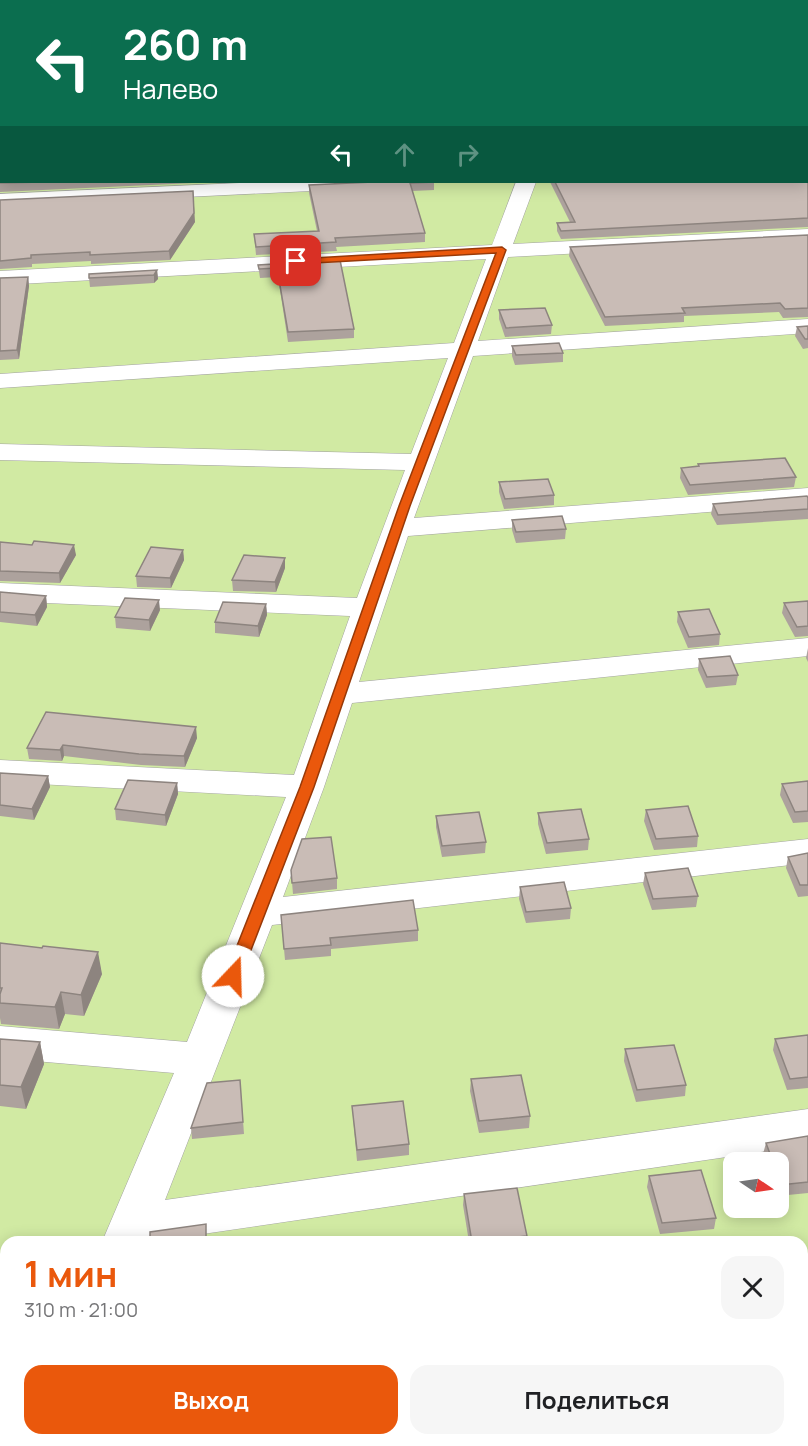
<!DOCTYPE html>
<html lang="ru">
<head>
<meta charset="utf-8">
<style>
  body { margin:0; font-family:Manrope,sans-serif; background:#f6f6f6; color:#202124; height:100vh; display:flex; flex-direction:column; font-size:22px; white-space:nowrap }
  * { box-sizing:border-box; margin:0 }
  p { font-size:20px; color:#757577 }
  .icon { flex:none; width:33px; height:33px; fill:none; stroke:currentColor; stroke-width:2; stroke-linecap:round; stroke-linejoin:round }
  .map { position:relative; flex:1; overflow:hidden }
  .sheet { position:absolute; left:0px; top:1236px; width:808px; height:210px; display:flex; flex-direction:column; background:#fff; border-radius:18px 18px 0 0; box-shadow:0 3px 15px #0003 }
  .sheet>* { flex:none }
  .hud { position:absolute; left:0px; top:0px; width:808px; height:183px; box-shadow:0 3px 15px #0003; background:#0b6e4f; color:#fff; overflow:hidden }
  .needle { width:39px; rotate:103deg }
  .fabs { position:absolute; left:723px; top:1152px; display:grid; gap:12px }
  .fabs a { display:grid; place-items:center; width:66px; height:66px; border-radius:12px; background:#fff; box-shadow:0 3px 15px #0003; font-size:30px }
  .pin { position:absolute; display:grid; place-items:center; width:51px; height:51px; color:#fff; margin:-26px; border-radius:12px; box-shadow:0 3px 9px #0006 }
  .me { position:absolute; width:66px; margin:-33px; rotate:21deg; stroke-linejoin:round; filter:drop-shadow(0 0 4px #0008) }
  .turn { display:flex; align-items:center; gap:21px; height:126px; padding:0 24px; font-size:27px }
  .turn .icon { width:78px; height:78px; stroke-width:2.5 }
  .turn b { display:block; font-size:42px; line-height:51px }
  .lanes { display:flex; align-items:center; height:57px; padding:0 24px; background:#0003; justify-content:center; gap:30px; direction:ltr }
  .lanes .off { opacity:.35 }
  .round { display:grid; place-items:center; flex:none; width:63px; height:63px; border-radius:18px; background:#f6f6f6 }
  .summary { display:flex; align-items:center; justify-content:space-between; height:102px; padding:0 24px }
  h1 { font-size:36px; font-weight:700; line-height:45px; color:#ea580c }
  .cta { display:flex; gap:12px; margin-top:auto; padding:12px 24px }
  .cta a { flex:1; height:69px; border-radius:18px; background:#ea580c; color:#fff; font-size:24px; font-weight:700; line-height:69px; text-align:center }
  .cta a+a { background:#f6f6f6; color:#202124 }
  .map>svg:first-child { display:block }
</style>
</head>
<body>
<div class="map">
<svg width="808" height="1446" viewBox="0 0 808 1446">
  <rect width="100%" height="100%" fill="#ede7e0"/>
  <path fill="#d1eaa3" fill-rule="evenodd" d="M0,0l632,1 -630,1v180h805l1,-156v1420h-808zM734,1162h44v46h-44zM6,1242h796v198h-796z"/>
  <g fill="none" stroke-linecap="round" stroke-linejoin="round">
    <defs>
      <g id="minor">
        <polygon points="596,0 619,0 620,2 597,2"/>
        <rect x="807" y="27" width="1" height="10"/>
        <polygon points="259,182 382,182 379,186 372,188 0,206 0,194"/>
        <polygon points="516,182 536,182 513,244 808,229 808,241 508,257 478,341 808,319 808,333 473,356 414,518 808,488 808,504 408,536 359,682 808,638 808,656 352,703 324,787 283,897 808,839 808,863 272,925 165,1200 808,1109 808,1145 148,1242 102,1242 174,1073 0,1058 0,1026 187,1042 286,797 0,782 0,760 294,775 350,616 0,601 0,583 357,598 405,470 0,460 0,444 411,454 448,358 0,388 0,374 454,343 486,259 0,285 0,271 492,245"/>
        <polygon points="0,1401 6,1402 6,1440 75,1440 73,1446 23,1446 24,1443 16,1446 0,1446"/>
      </g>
    </defs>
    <use href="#minor" stroke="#a2a2a2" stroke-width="1"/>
    <use href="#minor" fill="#fff" fill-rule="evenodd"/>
  </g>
  <g fill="#ada29d">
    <polygon points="0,134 2,182 193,182 193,183 0,192"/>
    <polygon points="808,160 808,227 561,239 557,231 557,223 570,222 550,182 807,182"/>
    <polygon points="434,182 434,190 412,191 425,233 425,242 336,247 337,251 256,255 254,234 317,231 309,193 309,185"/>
    <polygon points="0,200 195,222 170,260 91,264 91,261 32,264 32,267 0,269"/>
    <polygon points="808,235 808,317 783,318 779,312 684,316 684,322 605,326 569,256 570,247"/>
    <polygon points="340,260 354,329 354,338 288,342 278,277 260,278 258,265"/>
    <polygon points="157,270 158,279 154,283 90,287 89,278"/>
    <polygon points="28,277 29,286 19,359 0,360 0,278"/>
    <polygon points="499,310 552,325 551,334 505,337 499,319"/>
    <polygon points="808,326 808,348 803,349 795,336 797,327"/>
    <polygon points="512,346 563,353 563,362 515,365 512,356"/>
    <polygon points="698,464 796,477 794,487 688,495 680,478 681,468 698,467"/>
    <polygon points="499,482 554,495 554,505 504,509 499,492"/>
    <polygon points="808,498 808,519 717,525 711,514 713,504"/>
    <polygon points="512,520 566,529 565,539 516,543 512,530"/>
    <polygon points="0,542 76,555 60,583 0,581"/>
    <polygon points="183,550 184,560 171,588 137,587 136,576"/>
    <polygon points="285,568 276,592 233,591 232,580"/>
    <polygon points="0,592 46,596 47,607 37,626 0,622"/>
    <polygon points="808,601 808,636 795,637 782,613 784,603"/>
    <polygon points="266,604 267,615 259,637 215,633 215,622"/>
    <polygon points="160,610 150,631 116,628 115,617"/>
    <polygon points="678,612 720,634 719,645 688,648 677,622"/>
    <polygon points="808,648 808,662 806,658"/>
    <polygon points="699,659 738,675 736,685 706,688 698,670"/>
    <polygon points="46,712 197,738 185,767 141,765 64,756 62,761 29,759 27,748"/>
    <polygon points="0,773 48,776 50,787 34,820 0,816"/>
    <polygon points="808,781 808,822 793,823 780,795 782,784"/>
    <polygon points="177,783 178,794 166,826 116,820 115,809"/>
    <polygon points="646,810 698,836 697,847 654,850 644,821"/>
    <polygon points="538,813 589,839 588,850 546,854 538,824"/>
    <polygon points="436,816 486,842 485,853 442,857 436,827"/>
    <polygon points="808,853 808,896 798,897 786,868 788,857"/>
    <polygon points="291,870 337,878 337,889 293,894"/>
    <polygon points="645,873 698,896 696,907 652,910 643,884"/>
    <polygon points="520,887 571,908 570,919 526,923 519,899"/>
    <polygon points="281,915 418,930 418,941 331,949 331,956 285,960"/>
    <polygon points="0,943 102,974 84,1016 65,1014 59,1029 1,1024 0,1018"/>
    <polygon points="808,1035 808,1088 787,1090 773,1050 775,1039"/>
    <polygon points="0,1039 40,1042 44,1064 26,1109 0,1106"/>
    <polygon points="625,1049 686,1085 685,1096 636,1102 624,1061"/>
    <polygon points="471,1079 530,1116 529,1128 479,1133 470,1091"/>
    <polygon points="240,1080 244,1134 192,1139 191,1128"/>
    <polygon points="352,1106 409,1144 409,1155 357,1161"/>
    <polygon points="808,1136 808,1193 778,1196 778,1162 766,1162 763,1154 766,1143"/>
    <polygon points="649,1176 716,1218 714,1229 660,1234 647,1187"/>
    <polygon points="464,1194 527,1236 526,1242 469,1242 463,1205"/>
  </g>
  <g fill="#8d847f">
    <polygon points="193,191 195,222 170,260 169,251"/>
    <polygon points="157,270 158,279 154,283 154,275"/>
    <polygon points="28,277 29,286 19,359 17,350"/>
    <polygon points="74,545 76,555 60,583 59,573"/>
    <polygon points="183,550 184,560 171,588 170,578"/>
    <polygon points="285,558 285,568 276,592 275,582"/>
    <polygon points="46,596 47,607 37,626 35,615"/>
    <polygon points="159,600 160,610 150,631 149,620"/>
    <polygon points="266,604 267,615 259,637 258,626"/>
    <polygon points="196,727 197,738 185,767 184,756"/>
    <polygon points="63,745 64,756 62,761 60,750"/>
    <polygon points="48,776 50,787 34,820 32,809"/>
    <polygon points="177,783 178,794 166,826 165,815"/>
    <polygon points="98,952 102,974 84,1016 81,995"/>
    <polygon points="61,992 65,1014 59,1029 55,1007"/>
    <polygon points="40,1042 44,1064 26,1109 21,1087"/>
  </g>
  <g fill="#c9bcb6" stroke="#8d847f" stroke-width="1.5">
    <polygon points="0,0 488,0 489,2 2,2 2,14 0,14"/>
    <polygon points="2,26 2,65 0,66 0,27"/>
    <rect x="807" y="43" width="1" height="43"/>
    <polygon points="2,77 2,120 0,120 0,78"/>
    <polygon points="807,98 808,99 808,146 807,146"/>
    <polygon points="2,129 2,182 43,182 0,183 0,134 1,134"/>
    <polygon points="807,160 808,160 808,218 561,231 557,223 575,222 555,182 807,182"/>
    <polygon points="373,182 435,182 410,183 425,233 335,238 336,242 256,247 254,234 319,231 309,185"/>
    <polygon points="193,191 194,213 169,251 90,255 90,252 31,255 31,258 0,261 0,200"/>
    <polygon points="808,235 808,308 785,309 780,303 682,308 685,313 605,317 570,247"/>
    <polygon points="340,260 354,329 288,332 277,268 259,269 258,265"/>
    <polygon points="157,270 154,275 89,278 89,274"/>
    <polygon points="28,277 17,350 0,351 0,278"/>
    <polygon points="545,308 552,325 506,328 499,310"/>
    <polygon points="808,326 808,339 805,339 797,327"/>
    <polygon points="559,343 563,353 516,355 512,346"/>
    <polygon points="785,458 796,477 690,485 681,468 699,466 698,464"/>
    <polygon points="548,479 554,495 505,499 499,482"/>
    <polygon points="807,496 808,498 808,509 718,515 713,504"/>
    <polygon points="562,516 566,529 516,532 512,520"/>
    <polygon points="34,541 74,545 59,573 0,571 0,542 32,545"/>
    <polygon points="151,547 183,550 170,578 136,576"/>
    <polygon points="244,555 285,558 275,582 232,580"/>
    <polygon points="0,592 46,596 35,615 0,612"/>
    <polygon points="125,598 159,600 149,620 115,617"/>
    <polygon points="808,601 808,626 797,627 784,603"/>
    <polygon points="223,602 266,604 258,626 215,622"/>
    <polygon points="709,609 720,634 689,637 678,612"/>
    <polygon points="730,656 738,675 707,677 699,659"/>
    <polygon points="46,712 196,727 184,756 139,754 63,745 60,750 27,748"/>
    <polygon points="0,773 48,776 32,809 0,805"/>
    <polygon points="128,780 177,783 165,815 115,809"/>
    <polygon points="808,781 808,811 795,812 782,784"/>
    <polygon points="688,806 698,836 656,839 646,810"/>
    <polygon points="581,809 589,839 547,843 538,813"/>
    <polygon points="479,812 486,842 442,846 436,816"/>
    <polygon points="331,837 337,878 292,883 291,870 302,839"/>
    <polygon points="808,853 808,885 800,885 788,857"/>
    <polygon points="688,868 698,896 653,899 645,873"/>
    <polygon points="564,882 571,908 526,912 520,887"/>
    <polygon points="413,900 418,930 330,938 331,945 284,949 281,915"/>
    <polygon points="0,943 42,948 43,946 98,952 81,995 61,992 55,1007 0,1003 0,994 2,988 0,988"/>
    <polygon points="808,1035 808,1077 790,1079 775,1039"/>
    <polygon points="0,1039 40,1042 21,1087 0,1085"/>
    <polygon points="674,1045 686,1085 637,1090 625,1049"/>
    <polygon points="521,1075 530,1116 479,1121 471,1079"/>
    <polygon points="240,1080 243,1122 191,1128 207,1083"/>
    <polygon points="403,1101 409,1144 357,1150 352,1106"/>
    <polygon points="808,1136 808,1182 780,1185 778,1180 778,1162 773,1162 766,1143"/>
    <polygon points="701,1170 716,1218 662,1223 649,1176"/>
    <polygon points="517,1188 527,1236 472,1242 464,1194"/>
    <polygon points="206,1224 206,1242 150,1242 150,1232"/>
  </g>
  <polygon fill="#ea580c" stroke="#983908" stroke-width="1.5" points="502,247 506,250 410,506 314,787 241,976 238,980 227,980 225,976 300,787 399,506 496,253 296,264 292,261 296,259"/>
</svg>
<div class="fabs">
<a><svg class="needle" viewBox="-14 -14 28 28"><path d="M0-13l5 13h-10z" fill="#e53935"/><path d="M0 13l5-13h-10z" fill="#757577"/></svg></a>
</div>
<div class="pin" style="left:296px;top:261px;background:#d93025"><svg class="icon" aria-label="arrive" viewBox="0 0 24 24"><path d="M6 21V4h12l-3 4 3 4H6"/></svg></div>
<svg class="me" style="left:233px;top:976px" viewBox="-20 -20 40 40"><circle r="19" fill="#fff"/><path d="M0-13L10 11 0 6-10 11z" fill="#ea580c"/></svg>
<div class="hud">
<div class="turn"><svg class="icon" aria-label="left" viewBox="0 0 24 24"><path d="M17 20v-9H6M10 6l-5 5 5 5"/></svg><div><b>260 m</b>Налево</div></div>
<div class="lanes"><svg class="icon" aria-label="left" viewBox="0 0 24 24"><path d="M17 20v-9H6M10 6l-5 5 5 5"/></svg><svg class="icon off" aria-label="ahead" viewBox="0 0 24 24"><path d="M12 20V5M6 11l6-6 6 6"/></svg><svg class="icon off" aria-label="right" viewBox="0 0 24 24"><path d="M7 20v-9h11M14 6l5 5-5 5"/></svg></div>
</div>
<section class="sheet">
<div class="summary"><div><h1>1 мин</h1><p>310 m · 21:00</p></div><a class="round"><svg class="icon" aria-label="close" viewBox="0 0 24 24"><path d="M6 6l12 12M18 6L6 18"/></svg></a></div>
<div class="cta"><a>Выход</a><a>Поделиться</a></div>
</section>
</div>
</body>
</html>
